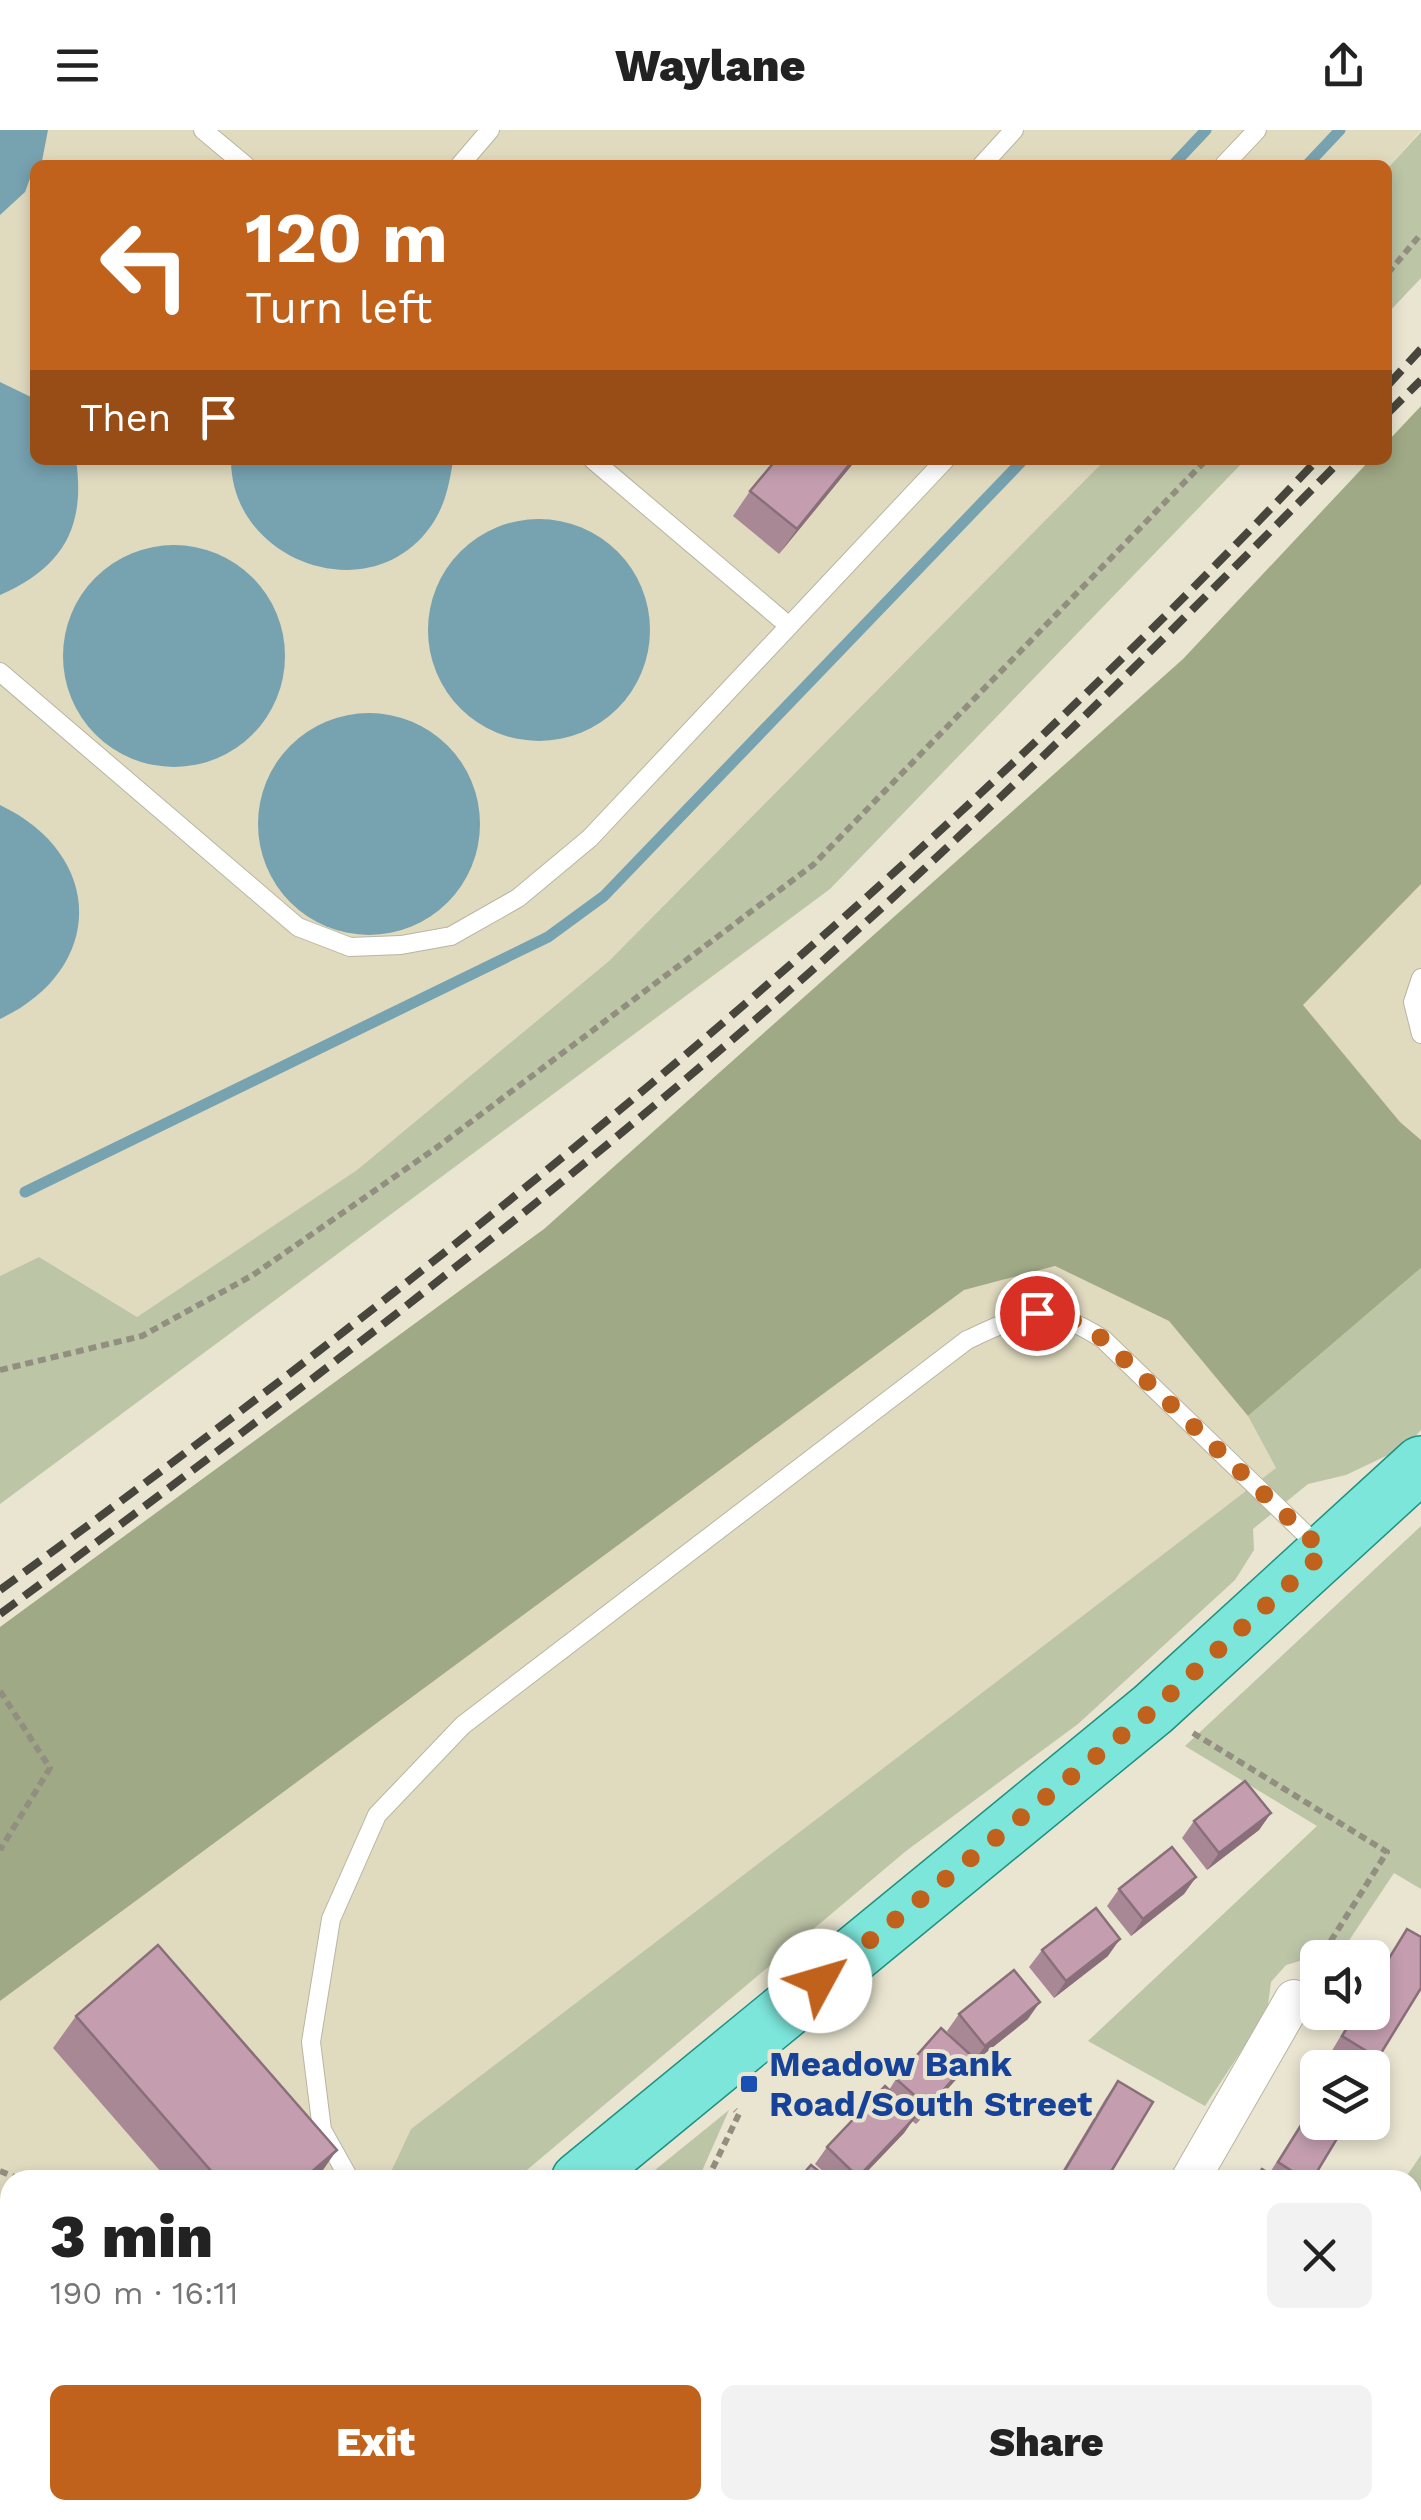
<!DOCTYPE html>
<html lang="en">
<head>
<meta charset="utf-8">
<style>
  body { margin:0; font-family:"Work Sans",sans-serif; background:#f2f2f2; color:#222; height:100vh; display:flex; flex-direction:column; font-size:38px; white-space:nowrap }
  * { box-sizing:border-box; margin:0 }
  p { font-size:32px; color:#767676 }
  .icon { flex:none; width:55px; height:55px; fill:none; stroke:currentColor; stroke-width:2; stroke-linecap:round; stroke-linejoin:round }
  .map { position:relative; flex:1; overflow:hidden }
  .panel { position:absolute; left:0px; top:2040px; width:1422px; height:350px; display:flex; flex-direction:column; background:#fff; border-radius:30px 30px 0 0; box-shadow:0 5px 15px #0003 }
  .panel>* { flex:none }
  .banner { position:absolute; left:30px; top:30px; width:1362px; height:305px; border-radius:15px; box-shadow:0 5px 15px #0003; background:#c0611c; color:#fff; overflow:hidden }
  .tools { position:absolute; left:1300px; top:1810px; display:grid; gap:20px }
  .tools a { display:grid; place-items:center; width:90px; height:90px; border-radius:15px; background:#fff; box-shadow:0 5px 15px #0003; font-size:50px }
  .pin { position:absolute; display:grid; place-items:center; width:85px; height:85px; color:#fff; margin:-42px; border:5px solid #fff; border-radius:50%; box-shadow:0 2px 10px #0007 }
  .me { position:absolute; width:110px; margin:-55px; rotate:51deg; stroke-linejoin:round; filter:drop-shadow(0 0 8px #0008) }
  .turn { display:flex; align-items:center; gap:35px; height:210px; padding:0 50px; font-size:45px }
  .turn .icon { width:130px; height:130px; stroke-width:2.5 }
  .turn b { display:block; font-size:70px; line-height:85px }
  .then { display:flex; align-items:center; height:95px; padding:0 50px; background:#0003; gap:20px; font-size:38px }
  .round { display:grid; place-items:center; flex:none; width:105px; height:105px; border-radius:15px; background:#f2f2f2 }
  .head { display:flex; align-items:center; justify-content:space-between; height:170px; padding:0 50px }
  h1 { font-size:60px; font-weight:800; line-height:75px }
  .button { display:flex; gap:20px; margin-top:auto; padding:20px 50px }
  .button a { flex:1; height:115px; border-radius:15px; background:#c0611c; color:#fff; font-size:40px; font-weight:800; line-height:115px; text-align:center }
  .button a+a { background:#f2f2f2; color:#222 }
  header { display:flex; justify-content:space-between; align-items:center; height:130px; padding:0 50px; background:#fff; font-size:45px; font-weight:800 }
  .map>svg:first-child { display:block }
</style>
</head>
<body>
<header><svg class="icon" aria-label="menu" viewBox="0 0 24 24"><path d="M4 6h16M4 12h16M4 18h16"/></svg>Waylane<svg class="icon" aria-label="share" viewBox="0 0 24 24"><path d="M12 15V3M7 8l5-5 5 5M5 13v7h14v-7"/></svg></header>
<div class="map">
<svg width="1421" height="2390" viewBox="0 0 1421 2390">
  <rect width="100%" height="100%" fill="#e9e5d1"/>
  <g fill="#e0dabf">
    <polygon points="0,0 1421,0 1388,38 35,35 35,330 1105,330 609,831 357,1040 137,1187 39,1127 0,1146"/>
    <polygon points="1421,754 1421,1010 1400,992 1302,874"/>
    <polygon points="1055,1136 1169,1191 1248,1286 1276,1338 411,1999 387,2050 10,2050 10,2364 0,2372 0,1871 964,1160"/>
  </g>
  <g fill="#bdc5a7">
    <polygon points="1421,2 1421,148 1388,183 1388,38"/>
    <polygon points="1105,330 1245,330 830,759 0,1374 0,1146 39,1127 137,1187 357,1040 609,831"/>
    <polygon points="1421,1138 1421,1300 1405,1317 1346,1345 1308,1354 1253,1399 1254,1420 1235,1450 1078,1594 906,1721 515,2050 387,2050 411,1999 1276,1338 1248,1286"/>
    <polygon points="1421,1396 1421,1759 1394,1743 1338,1827 1318,1828 1317,1839 1303,1830 1286,1835 1271,1852 1267,1882 1205,1976 1088,1911 1317,1696 1185,1616"/>
    <polygon points="729,1980 698,2050 648,2050 655,2040"/>
    <polygon points="1421,2025 1421,2390 1215,2390 1219,2380 1412,2380 1412,2050 1404,2050"/>
    <polygon points="10,2364 10,2380 133,2380 121,2390 0,2390 0,2372"/>
    <polygon points="234,2380 345,2380 335,2390 222,2390"/>
  </g>
  <polygon fill="#a0a985" points="1421,276 1421,754 1303,875 1400,992 1421,1010 1421,1138 1248,1286 1169,1191 1055,1136 964,1160 0,1871 0,1497 544,1099 1183,529 1370,330 1388,330 1388,311"/>
  <g fill="#77a2b0">
    <polygon points="0,0 48,0 42,31 35,35 25,62 0,85"/>
    <path d="M0,252l35,17v61h41c10,68 -14,108 -76,135z"/>
    <path d="M231,330h222v1c-4,24 -8,45 -22,65 -61,86 -200,36 -200,-66z"/>
    <circle cx="539" cy="500" r="111"/>
    <circle cx="174" cy="526" r="111"/>
    <circle cx="369" cy="694" r="111"/>
    <path d="M0,675c105,50 106,164 0,214z"/>
  </g>
  <g fill="none" stroke-linecap="round" stroke-linejoin="round">
    <g stroke="#77a2b0" stroke-width="11">
      <polyline points="1173,35 1206,0"/>
      <polyline points="1307,35 1340,0"/>
      <polyline points="25,1062 548,807 604,766 1023,330"/>
    </g>
    <defs>
      <g id="lane">
        <polyline points="203,0 245,35"/>
        <polyline points="460,35 490,0"/>
        <polyline points="982,35 1014,0"/>
        <polyline points="1224,35 1257,0"/>
        <polyline points="593,330 789,496"/>
        <polyline points="0,542 298,797 350,817 401,815 451,806 518,768 590,708 945,330"/>
        <polyline points="1421,848 1413,872 1421,904"/>
        <path d="M350,2050l-28,-50 -11,-88 20,-123 46,-104 86,-90 504,-385c61,-28 76,-38 136,-1l217,209"/>
        <polyline points="0,2134 10,2138"/>
        <polyline points="0,2231 10,2223"/>
      </g>
      <g id="street">
        <polyline points="1190,2050 1294,1869"/>
        <polyline points="507,2390 513,2380"/>
        <polyline points="999,2390 1004,2380"/>
      </g>
      <g id="primary">
        <polyline points="579,2050 1153,1579 1421,1334"/>
        <polyline points="165,2390 177,2380"/>
      </g>
    </defs>
    <use href="#lane" stroke="#b9b5a2" stroke-width="20"/>
    <use href="#street" stroke="#b9b5a2" stroke-width="40"/>
    <use href="#primary" stroke="#1f9082" stroke-width="58"/>
    <g stroke="#928f80" stroke-width="6" stroke-dasharray="8 5" stroke-linecap="butt">
      <polyline points="1388,143 1421,104"/>
      <polyline points="0,1240 142,1206 253,1145 436,1018 813,735 1206,330"/>
      <polyline points="0,1561 50,1638 0,1720"/>
      <polyline points="1193,1603 1387,1722 1320,1828"/>
      <polyline points="0,2041 22,2050"/>
      <polyline points="707,2050 739,1984 735,1980"/>
      <polyline points="252,2390 264,2380"/>
    </g>
    <use href="#lane" stroke="#fff" stroke-width="18"/>
    <use href="#street" stroke="#fff" stroke-width="38"/>
    <use href="#primary" stroke="#7de6db" stroke-width="55"/>
    <g stroke="#48463c" stroke-width="8" stroke-dasharray="20 10" stroke-linecap="butt">
      <polyline points="1388,255 1421,219"/>
      <polyline points="1388,283 1421,250"/>
      <path d="M0,1460c468,-341 919,-708 1317,-1130"/>
      <path d="M0,1484c277,-205 551,-414 809,-641 185,-163 359,-338 532,-513"/>
    </g>
  </g>
  <g fill="#a98896">
    <polygon points="856,330 779,424 733,386 750,361"/>
    <polygon points="1271,1683 1259,1700 1207,1740 1182,1708 1194,1691"/>
    <polygon points="1196,1747 1184,1764 1131,1806 1107,1776 1119,1759"/>
    <polygon points="1407,1799 1378,1928 1372,1938 1335,1938 1341,1930 1330,1924 1355,1882 1372,1882 1372,1854"/>
    <polygon points="1042,1820 1108,1826 1054,1868 1029,1837"/>
    <polygon points="959,1884 1028,1889 973,1933 970,1930 961,1944 916,1994 912,1991 904,2003 859,2050 832,2050 815,2034 827,2017 889,1960 896,1949 956,1912 947,1901"/>
    <polygon points="76,1886 316,2050 168,2050 53,1918"/>
    <polygon points="1118,1951 1106,2050 1057,2050 1106,1968"/>
    <polygon points="1318,1966 1318,1992 1312,2050 1254,2050 1262,2039 1269,2044"/>
    <polygon points="375,2380 447,2380 443,2390 371,2390"/>
    <polygon points="1075,2380 1139,2380 1133,2388 1121,2382 1117,2390 1070,2390"/>
  </g>
  <g fill="#896f7a">
    <polygon points="853,330 856,330 779,424 797,399"/>
    <polygon points="1271,1683 1259,1700 1207,1740 1219,1723"/>
    <polygon points="1196,1747 1184,1764 1131,1806 1143,1789"/>
    <polygon points="1120,1809 1108,1826 1054,1868 1066,1851"/>
    <polygon points="1040,1872 1028,1889 973,1933 985,1916"/>
    <polygon points="973,1927 961,1944 916,1994 928,1977"/>
    <polygon points="916,1986 904,2003 859,2050 856,2050"/>
    <polygon points="337,2020 316,2050 302,2050"/>
  </g>
  <g fill="#c49eaf" stroke="#896f7a" stroke-width="2.5">
    <polygon points="776,330 853,330 797,399 750,361"/>
    <polygon points="1245,1651 1271,1683 1219,1723 1194,1691"/>
    <polygon points="1172,1717 1196,1747 1143,1789 1119,1759"/>
    <polygon points="1096,1778 1120,1809 1066,1851 1042,1820"/>
    <polygon points="1407,1799 1421,1807 1421,1858 1378,1928 1342,1906 1357,1882 1372,1882 1372,1856"/>
    <polygon points="158,1815 337,2020 302,2050 219,2050 76,1886"/>
    <polygon points="1014,1840 1040,1872 985,1916 959,1884"/>
    <polygon points="941,1898 973,1927 928,1977 896,1949"/>
    <polygon points="1344,1925 1364,1938 1336,1938"/>
    <polygon points="1118,1951 1153,1972 1106,2050 1059,2050"/>
    <polygon points="885,1956 916,1986 858,2047 827,2017"/>
    <polygon points="1318,1968 1318,1992 1347,1992 1312,2050 1306,2050 1278,2032"/>
    <polygon points="811,2035 830,2050 798,2050"/>
    <polygon points="1262,2039 1280,2050 1255,2050"/>
    <polygon points="380,2380 447,2380 443,2390 385,2390 377,2387"/>
    <polygon points="585,2380 631,2380 626,2390 580,2390"/>
    <polygon points="884,2380 928,2380 923,2390 879,2390"/>
    <polygon points="1078,2380 1122,2380 1117,2390 1073,2390"/>
  </g>
  <g fill="none" stroke-linecap="round" stroke-linejoin="round">
    <polyline stroke="#c0611c" stroke-width="18" stroke-dasharray="0 32.4" points="820,1851 1154,1579 1324,1422 1103,1209 1069,1188 1037,1183"/>
  </g>
  <rect fill="#1a4fb4" stroke="#e9e5d1" stroke-width="4" x="739" y="1944" width="20" height="20" rx="5"/>
  <g text-anchor="middle" dominant-baseline="central" stroke-width="8" stroke-linejoin="round" paint-order="stroke">
    <g font-size="35" font-weight="bold" fill="#164399" stroke="#e9e5d1" text-anchor="start">
      <text x="769" y="1934">Meadow Bank<tspan x="769" dy="40">Road/South Street</tspan></text>
    </g>
  </g>
</svg>
<div class="tools">
<a><svg class="icon" aria-label="sound" viewBox="0 0 24 24"><path d="M4 9h4l5-4v14l-5-4H4zM17 9q2 3 0 6"/></svg></a>
<a><svg class="icon" aria-label="layers" viewBox="0 0 24 24"><path d="M12 4l9 5-9 5-9-5zM3 14l9 5 9-5"/></svg></a>
</div>
<div class="pin" style="left:1037px;top:1183px;background:#d93025"><svg class="icon" aria-label="arrive" viewBox="0 0 24 24"><path d="M6 21V4h12l-3 4 3 4H6"/></svg></div>
<svg class="me" style="left:820px;top:1851px" viewBox="-20 -20 40 40"><circle r="19" fill="#fff"/><path d="M0-13L10 11 0 6-10 11z" fill="#c0611c"/></svg>
<div class="banner">
<div class="turn"><svg class="icon" aria-label="left" viewBox="0 0 24 24"><path d="M17 20v-9H6M10 6l-5 5 5 5"/></svg><div><b>120 m</b>Turn left</div></div>
<div class="then">Then<svg class="icon" aria-label="arrive" viewBox="0 0 24 24"><path d="M6 21V4h12l-3 4 3 4H6"/></svg></div>
</div>
<section class="panel">
<div class="head"><div><h1>3 min</h1><p>190 m · 16:11</p></div><a class="round"><svg class="icon" aria-label="close" viewBox="0 0 24 24"><path d="M6 6l12 12M18 6L6 18"/></svg></a></div>
<div class="button"><a>Exit</a><a>Share</a></div>
</section>
</div>
</body>
</html>
